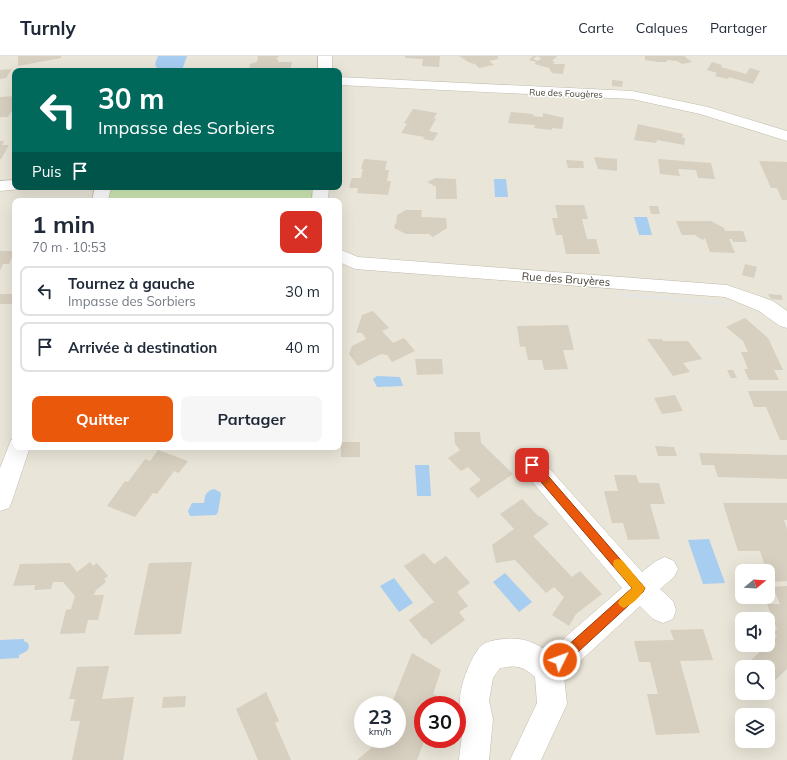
<!DOCTYPE html>
<html lang="fr">
<head>
<meta charset="utf-8">
<style>
  body { margin:0; font-family:Mulish,sans-serif; background:#f6f6f7; color:#1f2937; height:100vh; display:flex; flex-direction:column; font-size:15px; white-space:nowrap }
  * { box-sizing:border-box; margin:0 }
  p { font-size:13px; color:#747a83 }
  .icon { flex:none; width:22px; height:22px; fill:none; stroke:currentColor; stroke-width:2; stroke-linecap:round; stroke-linejoin:round }
  .map { position:relative; flex:1; overflow:hidden }
  .drawer { position:absolute; left:12px; top:142px; width:330px; height:252px; display:flex; flex-direction:column; background:#fff; border-radius:8px; box-shadow:0 4px 16px #0002 }
  .drawer>* { flex:none }
  .top-card { position:absolute; left:12px; top:12px; width:330px; height:122px; border-radius:8px; box-shadow:0 4px 16px #0002; background:#00695c; color:#fff; overflow:hidden }
  .needle { width:26px; rotate:72deg }
  .buttons { position:absolute; left:735px; top:508px; display:grid; gap:8px }
  .buttons a { display:grid; place-items:center; width:40px; height:40px; border-radius:8px; background:#fff; box-shadow:0 4px 16px #0002; font-size:20px }
  .speed { position:absolute; left:354px; top:640px; display:flex; gap:8px; font-size:20px; font-weight:700; text-align:center }
  .speed>* { display:grid; place-content:center; width:52px; height:52px; border-radius:50%; background:#fff; box-shadow:0 4px 16px #0002; line-height:1 }
  .speed small { font-size:10px; font-weight:400 }
  .speed .limit { border:6px solid #d22; background:#fff; color:#111 }
  .pin { position:absolute; display:grid; place-items:center; width:34px; height:34px; color:#fff; margin:-17px; border-radius:8px; box-shadow:0 2px 6px #0006 }
  .me { position:absolute; width:44px; margin:-22px; rotate:48deg; stroke-linejoin:round; filter:drop-shadow(0 0 3px #0008) }
  .turn { display:flex; align-items:center; gap:14px; height:84px; padding:0 20px; font-size:18px }
  .turn .icon { width:52px; height:52px; stroke-width:2.5 }
  .turn b { display:block; font-size:28px; line-height:34px }
  .then { display:flex; align-items:center; height:38px; padding:0 20px; background:#0003; gap:8px; font-size:15px }
  .round { display:grid; place-items:center; flex:none; width:42px; height:42px; border-radius:8px; background:#f6f6f7 }
  .head { display:flex; align-items:center; justify-content:space-between; height:68px; padding:0 20px }
  h1 { font-size:24px; font-weight:700; line-height:30px }
  .primary-button { display:flex; gap:8px; margin-top:auto; padding:8px 20px }
  .primary-button a { flex:1; height:46px; border-radius:8px; background:#ea580c; color:#fff; font-size:16px; font-weight:700; line-height:46px; text-align:center }
  .primary-button a+a { background:#f6f6f7; color:#1f2937 }
  ul { padding:0; list-style:none }
  li { display:flex; align-items:center; gap:12px; height:50px; margin:0 8px 6px; padding:0 12px; border:2px solid #e0e1e3; border-radius:8px }
  li div { flex:1 }
  li b { display:block; font-size:15px }
  li em { font-style:normal }
  header { display:flex; align-items:center; gap:24px; box-sizing:border-box; height:56px; padding:0 20px; background:#fff; border-bottom:1px solid #e0e1e3 }
  header strong { font-size:19px }
  nav { display:flex; gap:22px; margin-inline-start:auto; font-size:14px }
  .map>svg:first-child { display:block }
</style>
</head>
<body>
<header>
<strong>Turnly</strong>
<nav><a>Carte</a><a>Calques</a><a>Partager</a></nav>
</header>
<div class="map">
<svg width="787" height="704" viewBox="0 0 787 704">
  <rect width="100%" height="100%" fill="#f5f2ea"/>
  <path fill="#e9e5d8" fill-rule="evenodd" d="M0,0h787v704h-787zM15,15h324v116h-324zM15,145h324v246h-324zM742,515h26v26h-26zM742,563h26v26h-26zM742,611h26v26h-26zM363,649h34v34h-34zM423,649h34v34h-34zM742,659h26v26h-26z"/>
  <polygon fill="#cde8b3" points="110,131 313,131 312,145 106,145"/>
  <polygon fill="#e6e5e1" points="620,237 733,246 730,250 624,241"/>
  <g fill="#a7cdf0">
    <polygon points="158,0 187,0 182,14 172,15 157,12 155,8"/>
    <polygon points="494,123 506,123 508,141 495,141"/>
    <polygon points="634,161 647,161 652,179 639,179"/>
    <polygon points="377,320 400,321 403,330 377,331 373,323"/>
    <polygon points="415,409 429,409 431,440 417,440"/>
    <path d="M214,433l6,3 1,2 -3,18 -2,3 -26,1 -2,-5 4,-8h12c1,-8 2,-12 10,-14z"/>
    <polygon points="709,483 725,527 703,528 688,484"/>
    <polygon points="505,517 532,546 519,556 493,526"/>
    <polygon points="394,522 413,547 399,556 380,530"/>
    <polygon points="24,583 24,585 28,587 29,591 27,595 19,599 19,602 0,603 0,584"/>
  </g>
  <g fill="#d7cfbf">
    <polygon points="18,0 61,0 61,2 18,10"/>
    <polygon points="258,0 279,0 278,2 276,2 276,3 278,3 278,6 292,6 290,15 273,14 268,12 262,15 249,14 250,8 257,6"/>
    <polygon points="405,0 440,0 439,11 422,10 423,3 405,2"/>
    <polygon points="459,0 498,0 498,3 489,5 494,9 479,12 475,8 470,7"/>
    <polygon points="533,0 537,0 533,3 538,5 541,2 537,0 557,0 552,5 555,6 553,8 565,8 563,18 552,17 549,12 535,8 536,6 529,4"/>
    <polygon points="645,0 684,0 692,6 682,8 677,5 667,4 667,6 658,6 645,4"/>
    <polygon points="712,6 722,9 721,11 746,18 750,12 760,15 753,28 729,21 728,23 715,20 717,17 707,14"/>
    <polygon points="12,13 6,22 0,23 0,14"/>
    <polygon points="612,24 623,25 622,31 612,30"/>
    <polygon points="15,40 15,53 13,53 8,61 0,61 0,41"/>
    <polygon points="413,53 437,57 434,62 436,63 429,75 438,77 433,85 423,83 425,81 401,77 407,68 404,67"/>
    <polygon points="511,56 533,58 533,60 543,61 543,57 564,62 562,73 552,72 552,74 534,72 535,69 508,67"/>
    <polygon points="638,68 683,78 682,82 685,82 684,89 657,84 656,87 634,84"/>
    <polygon points="0,85 4,85 2,89 9,89 1,103 0,103"/>
    <polygon points="594,101 617,103 617,115 598,113"/>
    <polygon points="364,103 387,105 385,114 389,114 387,125 391,125 388,139 357,137 358,132 349,132 352,122 361,122 363,113 361,113"/>
    <polygon points="658,103 711,107 715,123 698,122 696,114 678,113 680,120 660,118"/>
    <polygon points="566,104 583,105 584,112 568,112"/>
    <polygon points="759,105 787,106 787,144 782,144 777,132 771,132"/>
    <polygon points="436,122 456,123 457,143 436,143 436,131 427,126"/>
    <polygon points="555,149 584,149 588,163 582,163 587,183 596,183 600,198 566,198 562,179 556,179 552,162 558,162"/>
    <polygon points="649,150 658,150 660,158 651,158"/>
    <polygon points="406,154 422,154 421,161 446,162 447,172 433,181 429,178 406,178 394,172 395,168 396,168 397,159"/>
    <polygon points="676,165 711,165 724,172 725,175 743,175 747,186 733,186 732,183 729,183 735,197 710,196 705,182 703,184 696,180 697,179 682,179"/>
    <polygon points="0,195 15,195 9,208 3,208 0,215"/>
    <polygon points="745,208 757,211 754,222 742,219"/>
    <polygon points="0,238 15,238 13,248 0,248"/>
    <polygon points="768,238 781,239 783,244 771,243"/>
    <polygon points="373,255 389,272 382,275 393,287 404,282 415,295 392,306 387,299 381,298 358,310 349,298 352,290 366,283 362,277 356,277 362,259"/>
    <polygon points="745,262 768,282 783,314 774,314 779,324 749,324 744,313 748,313 741,296 748,296 743,285 726,271"/>
    <polygon points="568,269 574,294 563,294 568,313 544,314 542,304 528,304 525,290 520,291 517,270"/>
    <polygon points="647,283 662,283 663,285 688,285 702,303 683,307 690,316 673,320"/>
    <polygon points="415,303 442,303 443,318 417,319"/>
    <polygon points="727,314 733,314 737,322 731,322"/>
    <polygon points="748,335 787,335 787,384 780,384 766,351 754,351"/>
    <polygon points="675,339 683,355 662,358 654,342"/>
    <polygon points="454,376 480,376 481,387 513,418 478,442 469,433 481,424 468,411 461,415 448,402 460,394 455,388"/>
    <rect x="341" y="386" width="19" height="15"/>
    <polygon points="655,390 674,391 677,400 658,400"/>
    <polygon points="158,394 188,405 179,417 174,415 157,438 153,437 135,461 107,450 125,425 128,426 145,403 150,405"/>
    <polygon points="699,397 787,399 787,423 718,421 714,409 702,409"/>
    <polygon points="614,419 636,419 639,427 659,427 665,448 650,448 660,483 628,484 623,467 612,467 604,435 618,435"/>
    <polygon points="522,443 539,461 540,460 549,468 533,480 572,521 580,515 602,538 576,558 569,570 552,559 564,541 554,531 546,537 515,504 496,507 492,489 514,473 500,458"/>
    <polygon points="723,447 787,447 787,464 784,464 787,473 787,525 770,526 760,495 738,495"/>
    <polygon points="424,497 434,508 446,500 470,527 457,536 468,550 459,556 465,564 431,589 426,582 424,583 409,564 434,546 404,510"/>
    <polygon points="90,506 93,510 97,507 108,520 104,523 106,526 96,534 94,539 104,539 98,564 88,564 85,577 60,578 66,554 71,553 75,540 63,526 53,526 51,533 34,534 35,529 13,530 20,508 70,507 77,516"/>
    <polygon points="192,506 181,578 134,579 149,507"/>
    <polygon points="787,530 787,613 772,627 768,624 768,611 755,611 749,606 777,580 774,577 777,573 767,548 780,548 773,531"/>
    <polygon points="703,573 713,604 680,605 700,677 656,679 647,638 658,638 650,606 639,606 634,585 674,584 670,574"/>
    <polygon points="412,597 441,614 433,638 439,641 437,649 423,649 423,683 425,683 417,704 357,704 376,688 378,683 397,683 397,649 391,649"/>
    <polygon points="109,610 102,643 134,641 123,704 72,704 80,665 70,665 75,643 69,643 77,611"/>
    <polygon points="266,636 279,665 275,667 291,704 258,704 236,653"/>
    <polygon points="186,640 185,651 162,652 163,641"/>
  </g>
  <g fill="none" stroke-linecap="round" stroke-linejoin="round">
    <defs>
      <g id="street">
        <rect x="318" y="0" width="14" height="15"/>
        <polygon points="339,21 632,35 708,51 787,75 787,85 700,58 632,43 339,29"/>
        <polygon points="15,124 15,131 22,131 21,133 0,135 0,125"/>
        <polygon points="95,131 111,131 108,145 92,145"/>
        <polygon points="313,131 329,131 328,145 312,145"/>
        <polygon points="339,193 358,201 727,229 773,245 787,255 787,272 780,270 759,255 725,241 355,213 339,206"/>
        <polygon points="15,383 15,391 30,391 12,445 9,452 0,455 0,412 11,384"/>
        <path d="M532,399l8,3 102,114 14,-11 9,-4 9,4 4,8 -4,8 -14,12 13,12 3,9 -3,9 -10,4 -10,-4 -13,-13 -76,70 3,28 -26,56h-31l27,-57 -2,-26c-13,-11 -18,-12 -35,-9l-7,10 -4,23 4,18 -4,41h-30c1,-13 4,-27 4,-40 0,-6 -3,-12 -3,-18 -1,-14 11,-47 22,-57 5,-4 14,-5 21,-6 17,-2 31,2 45,13l74,-64 -98,-116 -4,-7 4,-7z"/>
      </g>
    </defs>
    <use href="#street" stroke="#c0bbac" stroke-width="1"/>
    <use href="#street" fill="#fff" fill-rule="evenodd"/>
  </g>
  <polygon fill="#ea580c" stroke="#983908" points="532,405 536,406 645,532 643,536 565,608 560,610 556,608 555,604 556,600 632,532 529,412 527,409 529,406"/>
  <path fill="#f59e0b" d="M618,503l4,1 23,28c-3,8 -14,17 -21,20l-4,-2 -2,-3 2,-4 12,-11 -18,-21 -1,-3 1,-4z"/>
  <g text-anchor="middle" dominant-baseline="central" stroke-width="3" stroke-linejoin="round" paint-order="stroke">
    <g font-size="9" fill="#494438" stroke="#fff">
      <text transform="translate(566 37) rotate(2)">Rue des Fougères</text>
    </g>
    <g font-size="11" fill="#494438" stroke="#fff">
      <text transform="translate(566 223) rotate(4)">Rue des Bruyères</text>
    </g>
  </g>
</svg>
<div class="buttons">
<a><svg class="needle" viewBox="-14 -14 28 28"><path d="M0-13l5 13h-10z" fill="#e53935"/><path d="M0 13l5-13h-10z" fill="#747a83"/></svg></a>
<a><svg class="icon" aria-label="sound" viewBox="0 0 24 24"><path d="M4 9h4l5-4v14l-5-4H4zM17 9q2 3 0 6"/></svg></a>
<a><svg class="icon" aria-label="search" viewBox="0 0 24 24"><circle cx="10" cy="10" r="6"/><path d="M15 15l6 6"/></svg></a>
<a><svg class="icon" aria-label="layers" viewBox="0 0 24 24"><path d="M12 4l9 5-9 5-9-5zM3 14l9 5 9-5"/></svg></a>
</div>
<div class="speed"><div>23<small>km/h</small></div><div class="limit">30</div></div>
<div class="pin" style="left:532px;top:409px;background:#d93025"><svg class="icon" aria-label="arrive" viewBox="0 0 24 24"><path d="M6 21V4h12l-3 4 3 4H6"/></svg></div>
<svg class="me" style="left:560px;top:604px" viewBox="-20 -20 40 40"><circle r="17" fill="#ea580c" stroke="#fff" stroke-width="3"/><path d="M0-11L8 9 0 5-8 9z" fill="#fff"/></svg>
<div class="top-card">
<div class="turn"><svg class="icon" aria-label="left" viewBox="0 0 24 24"><path d="M17 20v-9H6M10 6l-5 5 5 5"/></svg><div><b>30 m</b>Impasse des Sorbiers</div></div>
<div class="then">Puis<svg class="icon" aria-label="arrive" viewBox="0 0 24 24"><path d="M6 21V4h12l-3 4 3 4H6"/></svg></div>
</div>
<section class="drawer">
<div class="head"><div><h1>1 min</h1><p>70 m · 10:53</p></div><a class="round" style="background:#d93025;color:#fff"><svg class="icon" aria-label="close" viewBox="0 0 24 24"><path d="M6 6l12 12M18 6L6 18"/></svg></a></div>
<ul>
<li><svg class="icon" aria-label="left" viewBox="0 0 24 24"><path d="M17 20v-9H6M10 6l-5 5 5 5"/></svg><div><b>Tournez à gauche</b><p>Impasse des Sorbiers</p></div><em>30 m</em></li>
<li><svg class="icon" aria-label="arrive" viewBox="0 0 24 24"><path d="M6 21V4h12l-3 4 3 4H6"/></svg><div><b>Arrivée à destination</b></div><em>40 m</em></li>
</ul>
<div class="primary-button"><a>Quitter</a><a>Partager</a></div>
</section>
</div>
</body>
</html>
